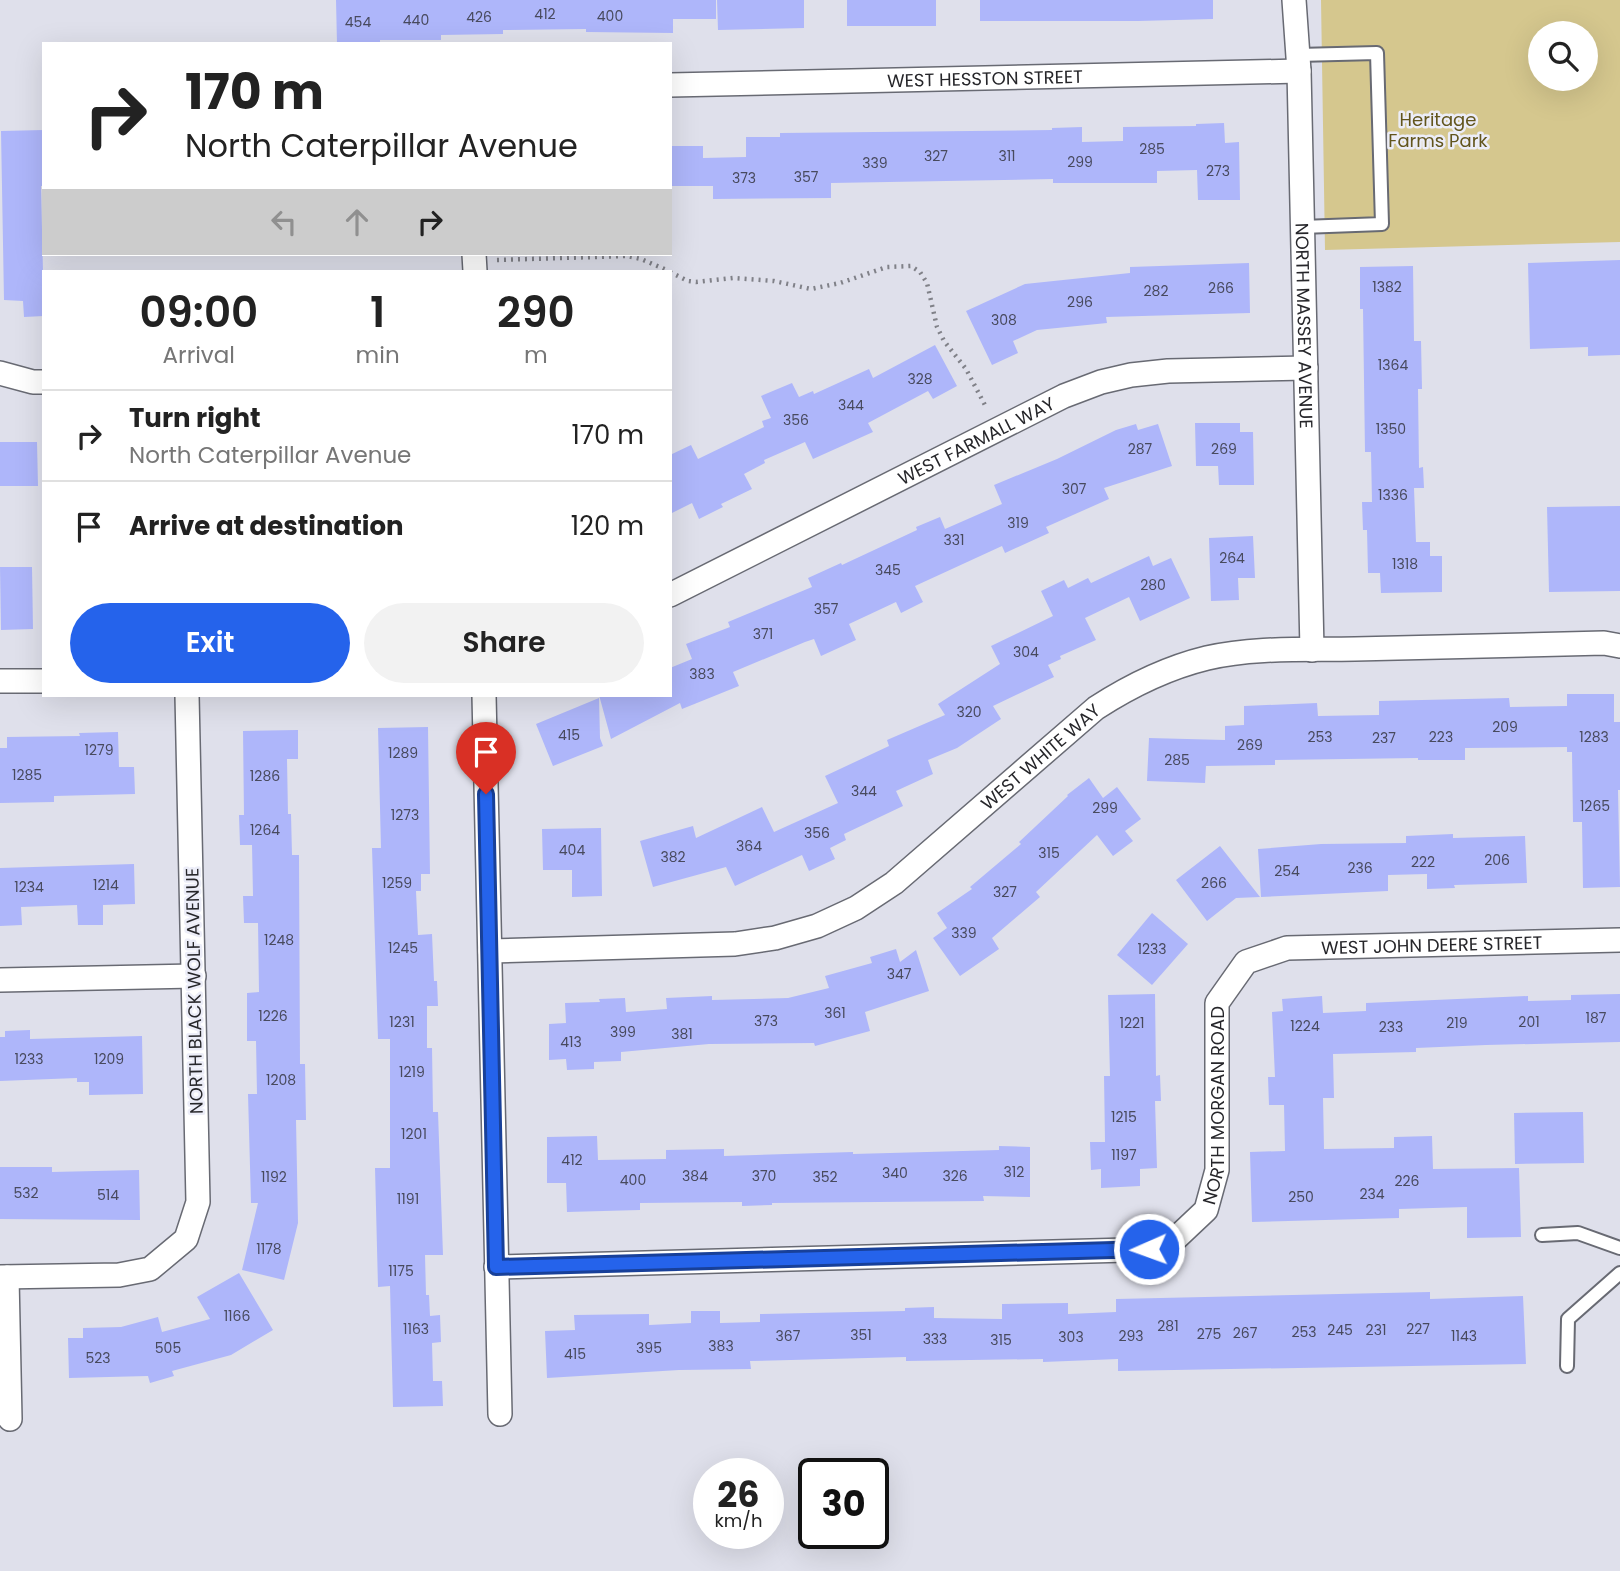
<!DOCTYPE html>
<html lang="en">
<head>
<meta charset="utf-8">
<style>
  body { margin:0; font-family:Poppins,sans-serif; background:#f2f2f2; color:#222; height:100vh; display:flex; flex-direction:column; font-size:26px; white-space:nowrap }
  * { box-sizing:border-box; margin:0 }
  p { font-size:23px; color:#767676 }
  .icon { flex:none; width:38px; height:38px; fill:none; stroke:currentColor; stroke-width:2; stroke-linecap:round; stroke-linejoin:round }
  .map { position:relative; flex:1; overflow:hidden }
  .panel { position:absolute; left:42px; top:270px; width:630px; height:427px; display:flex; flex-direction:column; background:#fff; border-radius:0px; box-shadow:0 7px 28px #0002 }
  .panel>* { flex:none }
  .guide { position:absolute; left:42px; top:42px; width:630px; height:214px; border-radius:0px; box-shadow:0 7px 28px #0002; background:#fff; color:#222; overflow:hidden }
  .buttons { position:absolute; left:1528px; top:21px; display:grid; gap:14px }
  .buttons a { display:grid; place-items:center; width:70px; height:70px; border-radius:50%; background:#fff; box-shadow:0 7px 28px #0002; font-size:35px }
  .speed { position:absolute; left:693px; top:1458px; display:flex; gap:14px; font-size:35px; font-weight:700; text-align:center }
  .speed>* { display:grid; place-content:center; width:91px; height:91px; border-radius:50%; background:#fff; box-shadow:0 7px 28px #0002; line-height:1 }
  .speed small { font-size:18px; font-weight:400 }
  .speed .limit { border:4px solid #111; border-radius:10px; background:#fff; color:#111 }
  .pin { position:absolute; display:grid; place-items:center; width:60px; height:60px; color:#fff; margin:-72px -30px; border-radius:50% 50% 50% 0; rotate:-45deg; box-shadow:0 0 7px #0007 }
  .pin .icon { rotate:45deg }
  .me { position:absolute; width:77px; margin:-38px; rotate:268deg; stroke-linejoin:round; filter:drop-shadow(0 0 5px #0008) }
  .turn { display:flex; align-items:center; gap:24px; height:147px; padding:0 28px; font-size:32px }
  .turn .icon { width:91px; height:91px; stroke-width:2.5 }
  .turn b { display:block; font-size:49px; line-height:60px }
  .lanes { display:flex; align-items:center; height:66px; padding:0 28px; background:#0003; justify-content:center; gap:35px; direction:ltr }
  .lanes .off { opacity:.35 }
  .eta { display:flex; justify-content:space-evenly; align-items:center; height:119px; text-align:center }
  .eta b { font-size:42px; font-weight:600; line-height:49px }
  .primary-button { display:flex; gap:14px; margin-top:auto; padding:14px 28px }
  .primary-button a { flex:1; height:80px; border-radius:42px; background:#2563eb; color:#fff; font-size:28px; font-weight:600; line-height:80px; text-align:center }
  .primary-button a+a { background:#f2f2f2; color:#222 }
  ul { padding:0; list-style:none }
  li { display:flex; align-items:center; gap:21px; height:91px; padding:0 28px; border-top:2px solid #e0e0e0 }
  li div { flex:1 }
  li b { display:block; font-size:26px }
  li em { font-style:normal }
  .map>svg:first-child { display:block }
</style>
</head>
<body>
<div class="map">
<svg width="1620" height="1571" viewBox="0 0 1620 1571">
  <rect width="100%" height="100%" fill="#dfe0eb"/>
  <path fill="#d5c78e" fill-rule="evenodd" d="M1321,0h299v242l-295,8zM1540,33h46v46h-46z"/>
  <g fill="#aeb6fa">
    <polygon points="336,0 716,0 716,19 673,19 673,33 586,32 586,29 503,30 503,34 441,35 441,40 380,40 380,44 337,44"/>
    <polygon points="717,0 804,0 804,28 718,30"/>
    <rect x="847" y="0" width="89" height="26"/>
    <polygon points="980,0 1213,0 1213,19 1138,21 980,21"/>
    <polygon points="1224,123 1225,143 1239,142 1240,200 1198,200 1197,170 1157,171 1157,183 1053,183 1053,179 831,183 831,198 713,199 713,186 670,186 670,146 703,146 703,158 746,157 746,137 780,137 780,133 1052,130 1052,128 1082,127 1082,142 1123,141 1123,127 1196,126 1196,124"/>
    <polygon points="44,130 44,186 41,186 44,316 24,317 23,301 4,300 1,131"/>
    <polygon points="1620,260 1620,355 1588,356 1588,347 1530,349 1528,263"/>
    <polygon points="1249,263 1250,313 1106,317 1107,323 1037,330 1013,341 1018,353 992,365 966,311 1025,284 1130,273 1130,267"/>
    <polygon points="1413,266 1414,341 1421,341 1422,389 1418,389 1419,468 1423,467 1424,488 1414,488 1416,542 1430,542 1430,556 1442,556 1442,592 1381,593 1380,573 1368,573 1367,530 1363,530 1362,502 1372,502 1371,452 1365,452 1363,309 1360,309 1360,267"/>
    <polygon points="935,345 957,386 933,399 928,391 868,423 873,432 813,459 805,442 764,460 765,463 744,474 752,489 721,504 723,507 699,519 692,503 670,514 670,455 691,445 698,459 764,427 762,421 771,418 761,396 792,383 799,397 813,391 814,394 869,369 873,378"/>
    <polygon points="1195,423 1240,423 1240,432 1253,432 1254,485 1219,485 1218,466 1196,466"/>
    <polygon points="1136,424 1138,430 1158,424 1172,466 1104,488 1109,499 1046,527 1049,533 1005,553 1002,546 915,586 923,602 901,613 896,602 849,624 856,640 821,656 814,639 805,642 733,672 739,686 682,709 680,703 611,739 599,695 670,695 670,668 692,659 686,644 730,627 728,622 812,587 808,578 841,563 842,565 917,530 916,527 940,517 945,529 1002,504 994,485 1057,459 1116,430"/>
    <polygon points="0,442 37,442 38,486 0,486"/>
    <polygon points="1620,506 1620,591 1549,592 1547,507"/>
    <polygon points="1253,536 1255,578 1238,578 1239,600 1211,601 1209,538"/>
    <polygon points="1149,556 1153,566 1171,558 1190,598 1140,621 1129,597 1085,618 1096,640 1060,656 1061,659 1048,665 1054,677 993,706 1001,719 957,748 928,760 933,774 896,791 903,806 844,834 846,840 830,848 835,859 809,871 802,855 735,886 726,867 653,887 640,841 693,826 696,838 762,807 774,832 838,803 825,776 889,746 887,740 945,715 938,704 1000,664 991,646 1053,616 1041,591 1064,580 1068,588 1088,578 1091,583"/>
    <polygon points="0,567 32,567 33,629 1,630"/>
    <polygon points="1567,694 1614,694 1614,722 1620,722 1620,790 1618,790 1620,887 1583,888 1582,822 1573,822 1572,752 1567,752 1567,747 1465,748 1465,760 1418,760 1418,758 1275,760 1275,765 1206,766 1205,783 1147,781 1149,738 1225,740 1225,726 1244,725 1244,706 1317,703 1318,716 1379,715 1379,701 1509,698 1510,707 1567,706"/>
    <polygon points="599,698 600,738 603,746 553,766 536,724"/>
    <polygon points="428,727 430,874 421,874 421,891 416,891 418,935 432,934 434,981 437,981 438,1006 427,1006 427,1048 432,1048 433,1112 438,1112 443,1255 425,1255 426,1295 429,1295 430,1316 440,1315 441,1342 432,1343 433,1381 442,1381 443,1406 393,1407 390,1286 378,1287 375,1168 390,1168 390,1039 378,1039 372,848 381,848 378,728"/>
    <polygon points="298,730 298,759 287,759 288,814 291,814 292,855 299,855 300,1064 305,1064 306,1120 296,1120 298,1223 284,1280 242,1270 258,1203 251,1203 248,1094 257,1094 256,1041 247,1041 247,993 259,992 258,923 244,923 243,896 253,896 252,845 240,845 239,815 244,815 243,731"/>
    <polygon points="118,732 119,767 134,767 135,794 54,796 54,802 0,803 0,748 7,748 7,737 80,736 79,733"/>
    <polygon points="1089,778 1103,798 1117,787 1141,819 1125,831 1133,841 1113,856 1097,835 1036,892 1040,897 992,938 999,949 960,976 933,938 947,928 937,913 972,889 970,887 1021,844 1019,842 1068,796 1067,795"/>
    <polygon points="601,828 602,896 572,897 572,870 543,870 542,829"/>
    <polygon points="1453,834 1453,838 1525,836 1527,883 1454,885 1455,888 1427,889 1427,874 1388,875 1388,891 1261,897 1258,849 1321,844 1406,843 1406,836"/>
    <polygon points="1220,846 1260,897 1236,898 1207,921 1176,880"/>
    <polygon points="134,864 135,904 103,905 103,925 78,925 77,905 21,907 22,925 0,926 0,868"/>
    <polygon points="1152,913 1188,944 1152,985 1117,955"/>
    <polygon points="896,949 900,962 916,950 929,991 865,1012 870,1031 815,1046 814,1043 709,1044 621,1052 621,1061 594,1062 594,1069 567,1070 566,1059 549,1060 549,1024 566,1023 565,1003 600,1002 599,999 625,998 626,1012 667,1009 666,998 712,996 712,1000 788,998 829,988 825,976 872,963 870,957"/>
    <polygon points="1155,994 1156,1076 1160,1075 1161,1101 1155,1101 1157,1168 1140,1169 1140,1186 1101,1188 1101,1169 1091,1170 1090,1142 1105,1142 1104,1076 1110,1076 1108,995"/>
    <polygon points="1620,994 1620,1042 1486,1045 1416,1048 1416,1052 1333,1054 1334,1098 1323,1098 1324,1149 1394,1148 1394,1137 1432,1136 1433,1169 1519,1168 1521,1237 1467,1238 1467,1207 1399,1209 1399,1218 1252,1222 1250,1152 1285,1151 1284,1105 1269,1105 1268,1077 1275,1077 1272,1012 1283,1011 1282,999 1322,996 1323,1013 1366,1011 1366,1003 1528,996 1528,1001 1571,1000 1571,995"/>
    <polygon points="30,1030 30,1039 142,1036 143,1094 89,1095 89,1082 77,1082 77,1078 0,1081 0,1037 5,1037 5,1031"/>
    <polygon points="1583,1112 1584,1163 1515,1164 1514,1113"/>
    <polygon points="597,1136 598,1160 666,1159 666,1150 724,1149 724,1156 853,1152 853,1154 927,1152 999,1150 999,1146 1030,1147 1030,1197 983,1196 984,1201 772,1203 772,1205 742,1206 742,1202 640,1203 640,1210 567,1212 566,1183 547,1183 547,1137"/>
    <polygon points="0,1167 52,1167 52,1172 139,1170 140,1220 0,1219"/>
    <polygon points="239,1273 273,1330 231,1355 172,1371 174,1376 150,1383 148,1376 69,1378 68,1338 83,1338 83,1328 121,1327 158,1317 162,1332 210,1319 197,1297"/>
    <polygon points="1430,1292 1430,1299 1523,1296 1526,1364 1118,1371 1118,1359 1043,1362 1043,1359 906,1361 906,1357 750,1361 751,1369 679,1370 547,1378 545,1331 575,1330 574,1315 649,1314 649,1325 691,1323 691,1311 720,1311 720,1323 760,1322 760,1314 905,1311 905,1308 934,1307 934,1318 1002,1319 1002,1304 1068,1303 1068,1314 1116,1312 1116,1299"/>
  </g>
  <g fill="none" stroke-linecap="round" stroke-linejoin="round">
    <defs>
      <g id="service">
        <polyline points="1298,55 1377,53 1382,224 1302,227"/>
        <polyline points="1542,1235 1578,1233 1620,1248"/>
        <polyline points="1567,1366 1568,1319 1620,1273"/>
      </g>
      <g id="minor">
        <path id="s1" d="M1294,0l5,71 13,579"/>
        <path id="s2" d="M670,85l629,-14"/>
        <polyline points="474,254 475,271"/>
        <polyline points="0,373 33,382 44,382"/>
        <path id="s3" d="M670,595l394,-199 37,-14 30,-7 37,-4 138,-3"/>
        <polyline points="0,681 44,681"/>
        <polyline points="484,695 500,1414"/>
        <path id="s4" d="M490,951l245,-7 40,-6 42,-12 39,-18 38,-25 202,-175c34,-22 70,-40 111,-50 47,-11 99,-8 148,-9 83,-2 166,-4 249,-6l16,3"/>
        <polyline points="0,980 194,976"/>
        <path id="s5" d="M496,1267l631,-17 22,-1 22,-6 35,-33 11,-40v-167l29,-41 41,-14 333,-8"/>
        <polyline points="0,1277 119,1275 150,1269 186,1239 198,1202 187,695"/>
        <polyline points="7,1277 10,1419"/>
      </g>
    </defs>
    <use href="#service" stroke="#686a73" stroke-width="16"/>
    <use href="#minor" stroke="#686a73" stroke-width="26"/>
    <g stroke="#808188" stroke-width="4.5" stroke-dasharray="2 5" stroke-linecap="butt">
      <polyline points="497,260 627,256 641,259 669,271"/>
      <polyline points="670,272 688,281 696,282 733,278 774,281 811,289 840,283 887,267 911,266 920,272 927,283 937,327 944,341 966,369 986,407"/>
    </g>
    <use href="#service" stroke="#fff" stroke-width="12"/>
    <use href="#minor" stroke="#fff" stroke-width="23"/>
  </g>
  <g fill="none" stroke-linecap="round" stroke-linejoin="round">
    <defs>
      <polyline id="route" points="486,794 496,1267 1149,1249"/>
    </defs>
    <use href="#route" stroke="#184099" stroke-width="18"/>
    <use href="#route" stroke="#2563eb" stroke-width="12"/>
  </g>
  <g text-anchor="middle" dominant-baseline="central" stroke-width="5" stroke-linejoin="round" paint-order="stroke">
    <g font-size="14" fill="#484a5e">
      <text x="545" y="14">412</text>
      <text x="610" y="16">400</text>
      <text x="479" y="17">426</text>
      <text x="416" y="20">440</text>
      <text x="358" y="22">454</text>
      <text x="1152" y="149">285</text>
      <text x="936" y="156">327</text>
      <text x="1007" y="156">311</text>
      <text x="1080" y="162">299</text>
      <text x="875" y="163">339</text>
      <text x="1218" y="171">273</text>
      <text x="806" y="177">357</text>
      <text x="744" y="178">373</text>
      <text x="1387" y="287">1382</text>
      <text x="1221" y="288">266</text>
      <text x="1156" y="291">282</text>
      <text x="1080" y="302">296</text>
      <text x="1004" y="320">308</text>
      <text x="1393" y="365">1364</text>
      <text x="920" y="379">328</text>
      <text x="851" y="405">344</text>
      <text x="796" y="420">356</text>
      <text x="1391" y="429">1350</text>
      <text x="1140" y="449">287</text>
      <text x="1224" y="449">269</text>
      <text x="1074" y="489">307</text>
      <text x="1393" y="495">1336</text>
      <text x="1018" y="523">319</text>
      <text x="954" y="540">331</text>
      <text x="1232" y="558">264</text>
      <text x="1405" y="564">1318</text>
      <text x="888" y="570">345</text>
      <text x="1153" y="585">280</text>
      <text x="826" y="609">357</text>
      <text x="763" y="634">371</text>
      <text x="1026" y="652">304</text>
      <text x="702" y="674">383</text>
      <text x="969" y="712">320</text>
      <text x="1505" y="727">209</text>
      <text x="569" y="735">415</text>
      <text x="1320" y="737">253</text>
      <text x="1441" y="737">223</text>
      <text x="1594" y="737">1283</text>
      <text x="1384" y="738">237</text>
      <text x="1250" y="745">269</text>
      <text x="99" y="750">1279</text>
      <text x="403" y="753">1289</text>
      <text x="1177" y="760">285</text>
      <text x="27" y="775">1285</text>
      <text x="265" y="776">1286</text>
      <text x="864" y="791">344</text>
      <text x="1595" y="806">1265</text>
      <text x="1105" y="808">299</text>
      <text x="405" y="815">1273</text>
      <text x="265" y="830">1264</text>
      <text x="817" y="833">356</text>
      <text x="749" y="846">364</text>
      <text x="572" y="850">404</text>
      <text x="1049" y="853">315</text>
      <text x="673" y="857">382</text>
      <text x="1497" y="860">206</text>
      <text x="1423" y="862">222</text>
      <text x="1360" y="868">236</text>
      <text x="1287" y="871">254</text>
      <text x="397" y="883">1259</text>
      <text x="1214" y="883">266</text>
      <text x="106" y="885">1214</text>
      <text x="29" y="887">1234</text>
      <text x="1005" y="892">327</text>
      <text x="964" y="933">339</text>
      <text x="279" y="940">1248</text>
      <text x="403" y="948">1245</text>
      <text x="1152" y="949">1233</text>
      <text x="899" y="974">347</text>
      <text x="835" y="1013">361</text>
      <text x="273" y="1016">1226</text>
      <text x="1596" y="1018">187</text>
      <text x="766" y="1021">373</text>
      <text x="402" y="1022">1231</text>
      <text x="1529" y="1022">201</text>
      <text x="1132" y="1023">1221</text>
      <text x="1457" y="1023">219</text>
      <text x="1305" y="1026">1224</text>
      <text x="1391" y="1027">233</text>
      <text x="623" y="1032">399</text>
      <text x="682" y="1034">381</text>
      <text x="571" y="1042">413</text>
      <text x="29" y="1059">1233</text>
      <text x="109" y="1059">1209</text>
      <text x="412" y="1072">1219</text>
      <text x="281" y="1080">1208</text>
      <text x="1124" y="1117">1215</text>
      <text x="414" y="1134">1201</text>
      <text x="1124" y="1155">1197</text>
      <text x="572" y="1160">412</text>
      <text x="1014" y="1172">312</text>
      <text x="895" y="1173">340</text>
      <text x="695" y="1176">384</text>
      <text x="764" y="1176">370</text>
      <text x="955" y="1176">326</text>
      <text x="274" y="1177">1192</text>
      <text x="825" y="1177">352</text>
      <text x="633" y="1180">400</text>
      <text x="1407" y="1181">226</text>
      <text x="26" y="1193">532</text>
      <text x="1372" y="1194">234</text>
      <text x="108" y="1195">514</text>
      <text x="1301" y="1197">250</text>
      <text x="408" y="1199">1191</text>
      <text x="269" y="1249">1178</text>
      <text x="401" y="1271">1175</text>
      <text x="237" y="1316">1166</text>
      <text x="1168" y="1326">281</text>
      <text x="416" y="1329">1163</text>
      <text x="1418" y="1329">227</text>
      <text x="1340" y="1330">245</text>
      <text x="1376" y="1330">231</text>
      <text x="1304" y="1332">253</text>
      <text x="1245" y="1333">267</text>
      <text x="1209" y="1334">275</text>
      <text x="861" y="1335">351</text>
      <text x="788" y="1336">367</text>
      <text x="1131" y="1336">293</text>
      <text x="1464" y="1336">1143</text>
      <text x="1071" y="1337">303</text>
      <text x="935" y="1339">333</text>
      <text x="1001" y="1340">315</text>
      <text x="721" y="1346">383</text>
      <text x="168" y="1348">505</text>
      <text x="649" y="1348">395</text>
      <text x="575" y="1354">415</text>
      <text x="98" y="1358">523</text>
    </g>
    <g font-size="18" fill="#26262a" stroke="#ecedf8">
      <text stroke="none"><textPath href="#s2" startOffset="315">WEST HESSTON STREET</textPath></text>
      <text stroke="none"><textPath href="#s1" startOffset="326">NORTH MASSEY AVENUE</textPath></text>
      <text stroke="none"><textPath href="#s3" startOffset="343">WEST FARMALL WAY</textPath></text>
      <text stroke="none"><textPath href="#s4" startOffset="611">WEST WHITE WAY</textPath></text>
      <text stroke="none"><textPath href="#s5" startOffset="1171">WEST JOHN DEERE STREET</textPath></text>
      <text transform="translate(194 991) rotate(-91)">NORTH BLACK WOLF AVENUE</text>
      <text stroke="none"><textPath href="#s5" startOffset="830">NORTH MORGAN ROAD</textPath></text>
    </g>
    <g font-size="18" fill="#62551d" stroke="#ecedf8">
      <text x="1438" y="119">Heritage<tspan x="1438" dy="21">Farms Park</tspan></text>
    </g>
  </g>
</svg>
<div class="buttons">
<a><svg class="icon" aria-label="search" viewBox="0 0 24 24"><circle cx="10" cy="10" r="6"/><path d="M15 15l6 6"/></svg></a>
</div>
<div class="speed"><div>26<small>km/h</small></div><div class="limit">30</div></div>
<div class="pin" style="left:486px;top:794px;background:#d93025"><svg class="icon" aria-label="arrive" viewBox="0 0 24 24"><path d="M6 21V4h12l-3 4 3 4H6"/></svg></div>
<svg class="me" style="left:1149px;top:1249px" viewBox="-20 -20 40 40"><circle r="17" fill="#2563eb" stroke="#fff" stroke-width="3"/><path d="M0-11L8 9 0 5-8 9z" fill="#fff"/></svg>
<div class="guide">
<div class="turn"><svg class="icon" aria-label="right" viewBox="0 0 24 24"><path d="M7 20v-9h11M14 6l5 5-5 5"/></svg><div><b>170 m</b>North Caterpillar Avenue</div></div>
<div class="lanes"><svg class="icon off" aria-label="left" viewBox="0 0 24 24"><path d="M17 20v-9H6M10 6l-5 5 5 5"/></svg><svg class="icon off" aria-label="ahead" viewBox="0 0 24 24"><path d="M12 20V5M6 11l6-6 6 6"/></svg><svg class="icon" aria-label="right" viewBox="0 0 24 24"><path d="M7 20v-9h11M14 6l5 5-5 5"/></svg></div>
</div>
<section class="panel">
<div class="eta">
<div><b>09:00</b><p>Arrival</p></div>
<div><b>1</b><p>min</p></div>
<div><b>290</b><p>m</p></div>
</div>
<ul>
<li><svg class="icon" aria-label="right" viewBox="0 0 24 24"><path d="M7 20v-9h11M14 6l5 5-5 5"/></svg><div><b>Turn right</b><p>North Caterpillar Avenue</p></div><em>170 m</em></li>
<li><svg class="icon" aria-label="arrive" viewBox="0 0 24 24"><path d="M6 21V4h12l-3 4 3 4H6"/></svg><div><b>Arrive at destination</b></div><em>120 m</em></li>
</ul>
<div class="primary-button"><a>Exit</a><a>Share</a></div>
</section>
</div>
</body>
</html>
